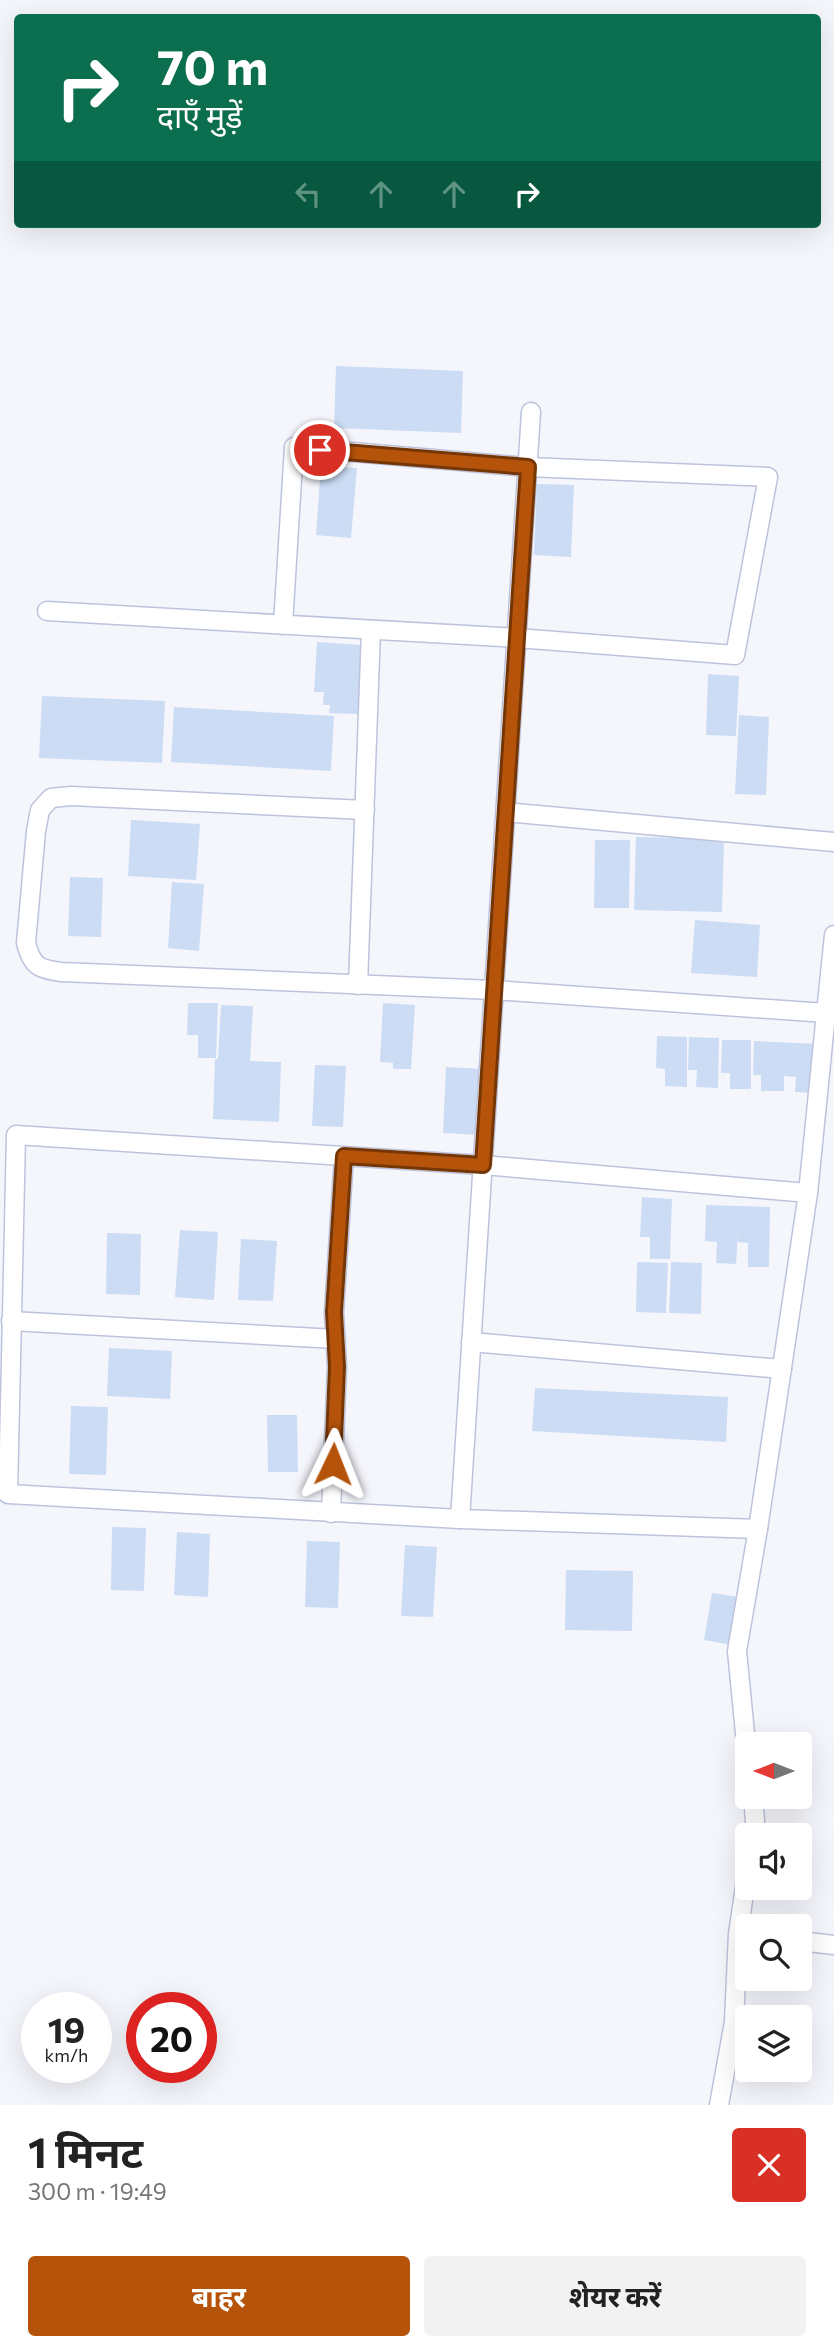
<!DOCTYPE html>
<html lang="hi">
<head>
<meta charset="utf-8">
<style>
  body { margin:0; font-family:Commissioner,"Noto Sans Devanagari",sans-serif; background:#f2f2f2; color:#222; height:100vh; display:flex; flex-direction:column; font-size:26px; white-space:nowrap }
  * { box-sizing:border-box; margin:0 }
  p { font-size:23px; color:#767676 }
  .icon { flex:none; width:38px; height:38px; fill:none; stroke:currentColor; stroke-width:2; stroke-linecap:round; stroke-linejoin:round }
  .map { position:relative; height:2105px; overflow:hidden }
  .sheet { display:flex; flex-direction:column; background:#fff; flex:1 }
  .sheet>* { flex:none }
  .hud { position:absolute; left:14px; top:14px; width:807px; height:214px; border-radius:7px; box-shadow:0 7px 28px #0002; background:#0b6e4f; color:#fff; overflow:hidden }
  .needle { width:46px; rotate:270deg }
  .fabs { position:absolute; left:735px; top:1732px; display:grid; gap:14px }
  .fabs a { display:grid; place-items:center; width:77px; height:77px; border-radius:7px; background:#fff; box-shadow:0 7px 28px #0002; font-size:35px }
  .speed { position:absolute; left:21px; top:1992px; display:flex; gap:14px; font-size:35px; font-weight:700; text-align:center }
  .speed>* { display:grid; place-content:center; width:91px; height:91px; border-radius:50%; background:#fff; box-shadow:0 7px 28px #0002; line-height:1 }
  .speed small { font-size:18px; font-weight:400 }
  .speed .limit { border:10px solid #d22; background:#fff; color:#111 }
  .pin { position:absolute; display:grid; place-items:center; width:60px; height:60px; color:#fff; margin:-30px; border:4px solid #fff; border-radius:50%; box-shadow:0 2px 7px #0007 }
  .me { position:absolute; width:77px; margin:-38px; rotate:2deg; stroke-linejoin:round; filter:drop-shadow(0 0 5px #0008) }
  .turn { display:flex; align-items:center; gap:24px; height:147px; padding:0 28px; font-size:32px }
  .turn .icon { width:91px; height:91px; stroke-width:2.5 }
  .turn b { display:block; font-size:49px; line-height:60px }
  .lanes { display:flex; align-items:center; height:66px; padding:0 28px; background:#0003; justify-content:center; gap:35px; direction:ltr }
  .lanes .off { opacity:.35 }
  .round { display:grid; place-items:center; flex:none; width:74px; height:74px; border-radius:7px; background:#f2f2f2 }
  .summary { display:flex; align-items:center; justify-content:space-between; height:119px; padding:0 28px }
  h1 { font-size:42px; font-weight:700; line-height:52px }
  .button { display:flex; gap:14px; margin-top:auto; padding:14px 28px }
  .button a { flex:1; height:80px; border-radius:7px; background:#b45309; color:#fff; font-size:28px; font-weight:700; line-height:80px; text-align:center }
  .button a+a { background:#f2f2f2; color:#222 }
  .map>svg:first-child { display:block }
</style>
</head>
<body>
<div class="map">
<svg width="834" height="2105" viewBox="0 0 834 2105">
  <rect width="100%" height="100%" fill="#f5f6fc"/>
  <g fill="#cbdcf4">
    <polygon points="336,366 463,371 461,433 334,428"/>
    <polygon points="321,466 357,468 351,538 316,535"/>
    <polygon points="537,484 574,485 571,557 534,555"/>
    <polygon points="317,642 361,645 358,714 329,713 330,705 323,705 324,692 314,692"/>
    <polygon points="708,674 739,676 736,736 706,735"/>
    <polygon points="42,696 165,701 162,763 39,758"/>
    <polygon points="174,707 334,716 331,771 171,762"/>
    <polygon points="739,715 769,717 766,795 735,794"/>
    <polygon points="131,820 200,824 196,880 128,876"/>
    <polygon points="636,837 724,839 722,912 634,910"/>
    <polygon points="595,840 630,840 629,908 594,908"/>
    <polygon points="70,877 103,878 101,937 68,936"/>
    <polygon points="172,882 204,884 199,951 168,948"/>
    <polygon points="695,920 760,925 757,977 691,973"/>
    <polygon points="188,1003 218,1003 216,1058 198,1058 198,1035 187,1035"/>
    <polygon points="383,1003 415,1005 411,1069 393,1069 393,1063 380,1062"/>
    <polygon points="221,1005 253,1006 250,1061 281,1062 279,1122 213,1119 215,1059 218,1059"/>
    <polygon points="657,1036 687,1037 687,1087 665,1086 665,1069 656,1068"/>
    <polygon points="689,1037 719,1038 718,1088 696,1087 697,1070 688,1070"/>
    <polygon points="722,1040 751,1040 751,1089 730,1089 730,1073 721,1073"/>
    <polygon points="754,1041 818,1044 816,1093 795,1092 796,1077 784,1076 784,1091 761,1091 761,1075 753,1075"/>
    <polygon points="315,1065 346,1066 343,1127 312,1126"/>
    <polygon points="446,1067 485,1069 480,1135 443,1133"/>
    <polygon points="642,1197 672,1199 670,1259 650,1259 650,1237 640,1237"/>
    <polygon points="706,1205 770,1207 769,1267 748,1267 748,1243 738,1242 738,1233 736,1264 716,1263 717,1242 705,1241"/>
    <polygon points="180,1230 218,1232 214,1300 175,1297"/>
    <polygon points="107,1233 141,1234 140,1295 106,1294"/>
    <polygon points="241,1239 277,1241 273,1301 238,1300"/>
    <polygon points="637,1262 668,1263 666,1313 636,1312"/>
    <polygon points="671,1262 702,1263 701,1314 669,1313"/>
    <polygon points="109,1348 172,1351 170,1399 107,1396"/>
    <polygon points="535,1388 728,1397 726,1442 532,1431"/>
    <polygon points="71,1406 108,1407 106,1475 69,1474"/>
    <polygon points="267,1415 297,1415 298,1472 268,1472"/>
    <polygon points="112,1527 146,1528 144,1591 111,1590"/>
    <polygon points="177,1532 210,1534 208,1597 174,1595"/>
    <polygon points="307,1541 340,1542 338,1608 305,1607"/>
    <polygon points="405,1545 437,1547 433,1617 401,1616"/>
    <polygon points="566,1570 633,1571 632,1631 565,1630"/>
    <polygon points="712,1593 739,1597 732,1645 704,1640"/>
  </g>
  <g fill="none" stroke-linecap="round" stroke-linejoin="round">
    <defs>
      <g id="service">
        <polyline points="531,412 460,1519 758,1529 737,1651 747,1754"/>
        <polyline points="47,611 517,638 735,655 768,477 528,467 294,447 283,625"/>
        <path d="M365,810l-294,-14 -20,2 -11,12 -4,21 -10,112c6,23 12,26 35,29l433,18 332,23 8,-78"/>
        <polyline points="506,812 834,842"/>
        <polyline points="358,985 371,630"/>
        <polyline points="11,1321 336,1339"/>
        <polyline points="471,1342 782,1369"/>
        <polyline points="331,1513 337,1367 334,1312 344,1156"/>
        <polyline points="460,1519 8,1494 16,1135 483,1165 808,1193"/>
        <polyline points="758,1529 808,1193 826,1013"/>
        <polyline points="753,1797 755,1821 753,1836"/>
        <polyline points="800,1941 834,1945"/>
        <polyline points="719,2105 734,2022 738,1934 747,1873"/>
      </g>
    </defs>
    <use href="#service" stroke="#bec3dd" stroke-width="21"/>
    <use href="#service" stroke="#fff" stroke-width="18"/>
  </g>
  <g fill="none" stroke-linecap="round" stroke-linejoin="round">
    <defs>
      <polyline id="route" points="320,450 528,467 483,1165 344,1156 334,1312 337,1367 333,1464"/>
    </defs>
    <use href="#route" stroke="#753606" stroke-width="18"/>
    <use href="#route" stroke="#b45309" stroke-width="12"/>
  </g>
</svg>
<div class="fabs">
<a><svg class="needle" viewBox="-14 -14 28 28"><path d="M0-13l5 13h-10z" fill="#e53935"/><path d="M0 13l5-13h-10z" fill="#767676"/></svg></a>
<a><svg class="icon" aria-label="sound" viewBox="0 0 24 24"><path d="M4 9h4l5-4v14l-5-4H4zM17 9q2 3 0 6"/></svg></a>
<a><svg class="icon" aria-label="search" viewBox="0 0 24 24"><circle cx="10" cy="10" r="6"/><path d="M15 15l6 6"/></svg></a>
<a><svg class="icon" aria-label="layers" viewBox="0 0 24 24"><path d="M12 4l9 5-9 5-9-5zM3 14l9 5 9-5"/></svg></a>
</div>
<div class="speed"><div>19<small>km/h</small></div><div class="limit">20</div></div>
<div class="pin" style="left:320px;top:450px;background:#d93025"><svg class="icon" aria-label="arrive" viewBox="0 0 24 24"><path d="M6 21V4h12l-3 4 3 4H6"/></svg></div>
<svg class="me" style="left:333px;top:1464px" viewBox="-20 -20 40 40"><path d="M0-17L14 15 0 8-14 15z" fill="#b45309" stroke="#fff" stroke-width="4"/></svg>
<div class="hud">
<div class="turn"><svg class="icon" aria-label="right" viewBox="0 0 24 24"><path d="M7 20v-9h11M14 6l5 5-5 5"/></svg><div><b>70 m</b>दाएँ मुड़ें</div></div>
<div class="lanes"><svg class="icon off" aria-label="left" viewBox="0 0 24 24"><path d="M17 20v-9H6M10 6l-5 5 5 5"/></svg><svg class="icon off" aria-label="ahead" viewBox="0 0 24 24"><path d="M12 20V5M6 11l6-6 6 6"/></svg><svg class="icon off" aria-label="ahead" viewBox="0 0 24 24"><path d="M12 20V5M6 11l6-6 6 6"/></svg><svg class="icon" aria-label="right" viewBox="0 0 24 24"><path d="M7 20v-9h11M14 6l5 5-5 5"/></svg></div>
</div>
</div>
<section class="sheet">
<div class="summary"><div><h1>1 मिनट</h1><p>300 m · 19:49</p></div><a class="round" style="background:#d93025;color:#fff"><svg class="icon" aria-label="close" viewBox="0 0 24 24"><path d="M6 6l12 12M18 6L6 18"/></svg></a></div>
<div class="button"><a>बाहर</a><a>शेयर करें</a></div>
</section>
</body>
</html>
